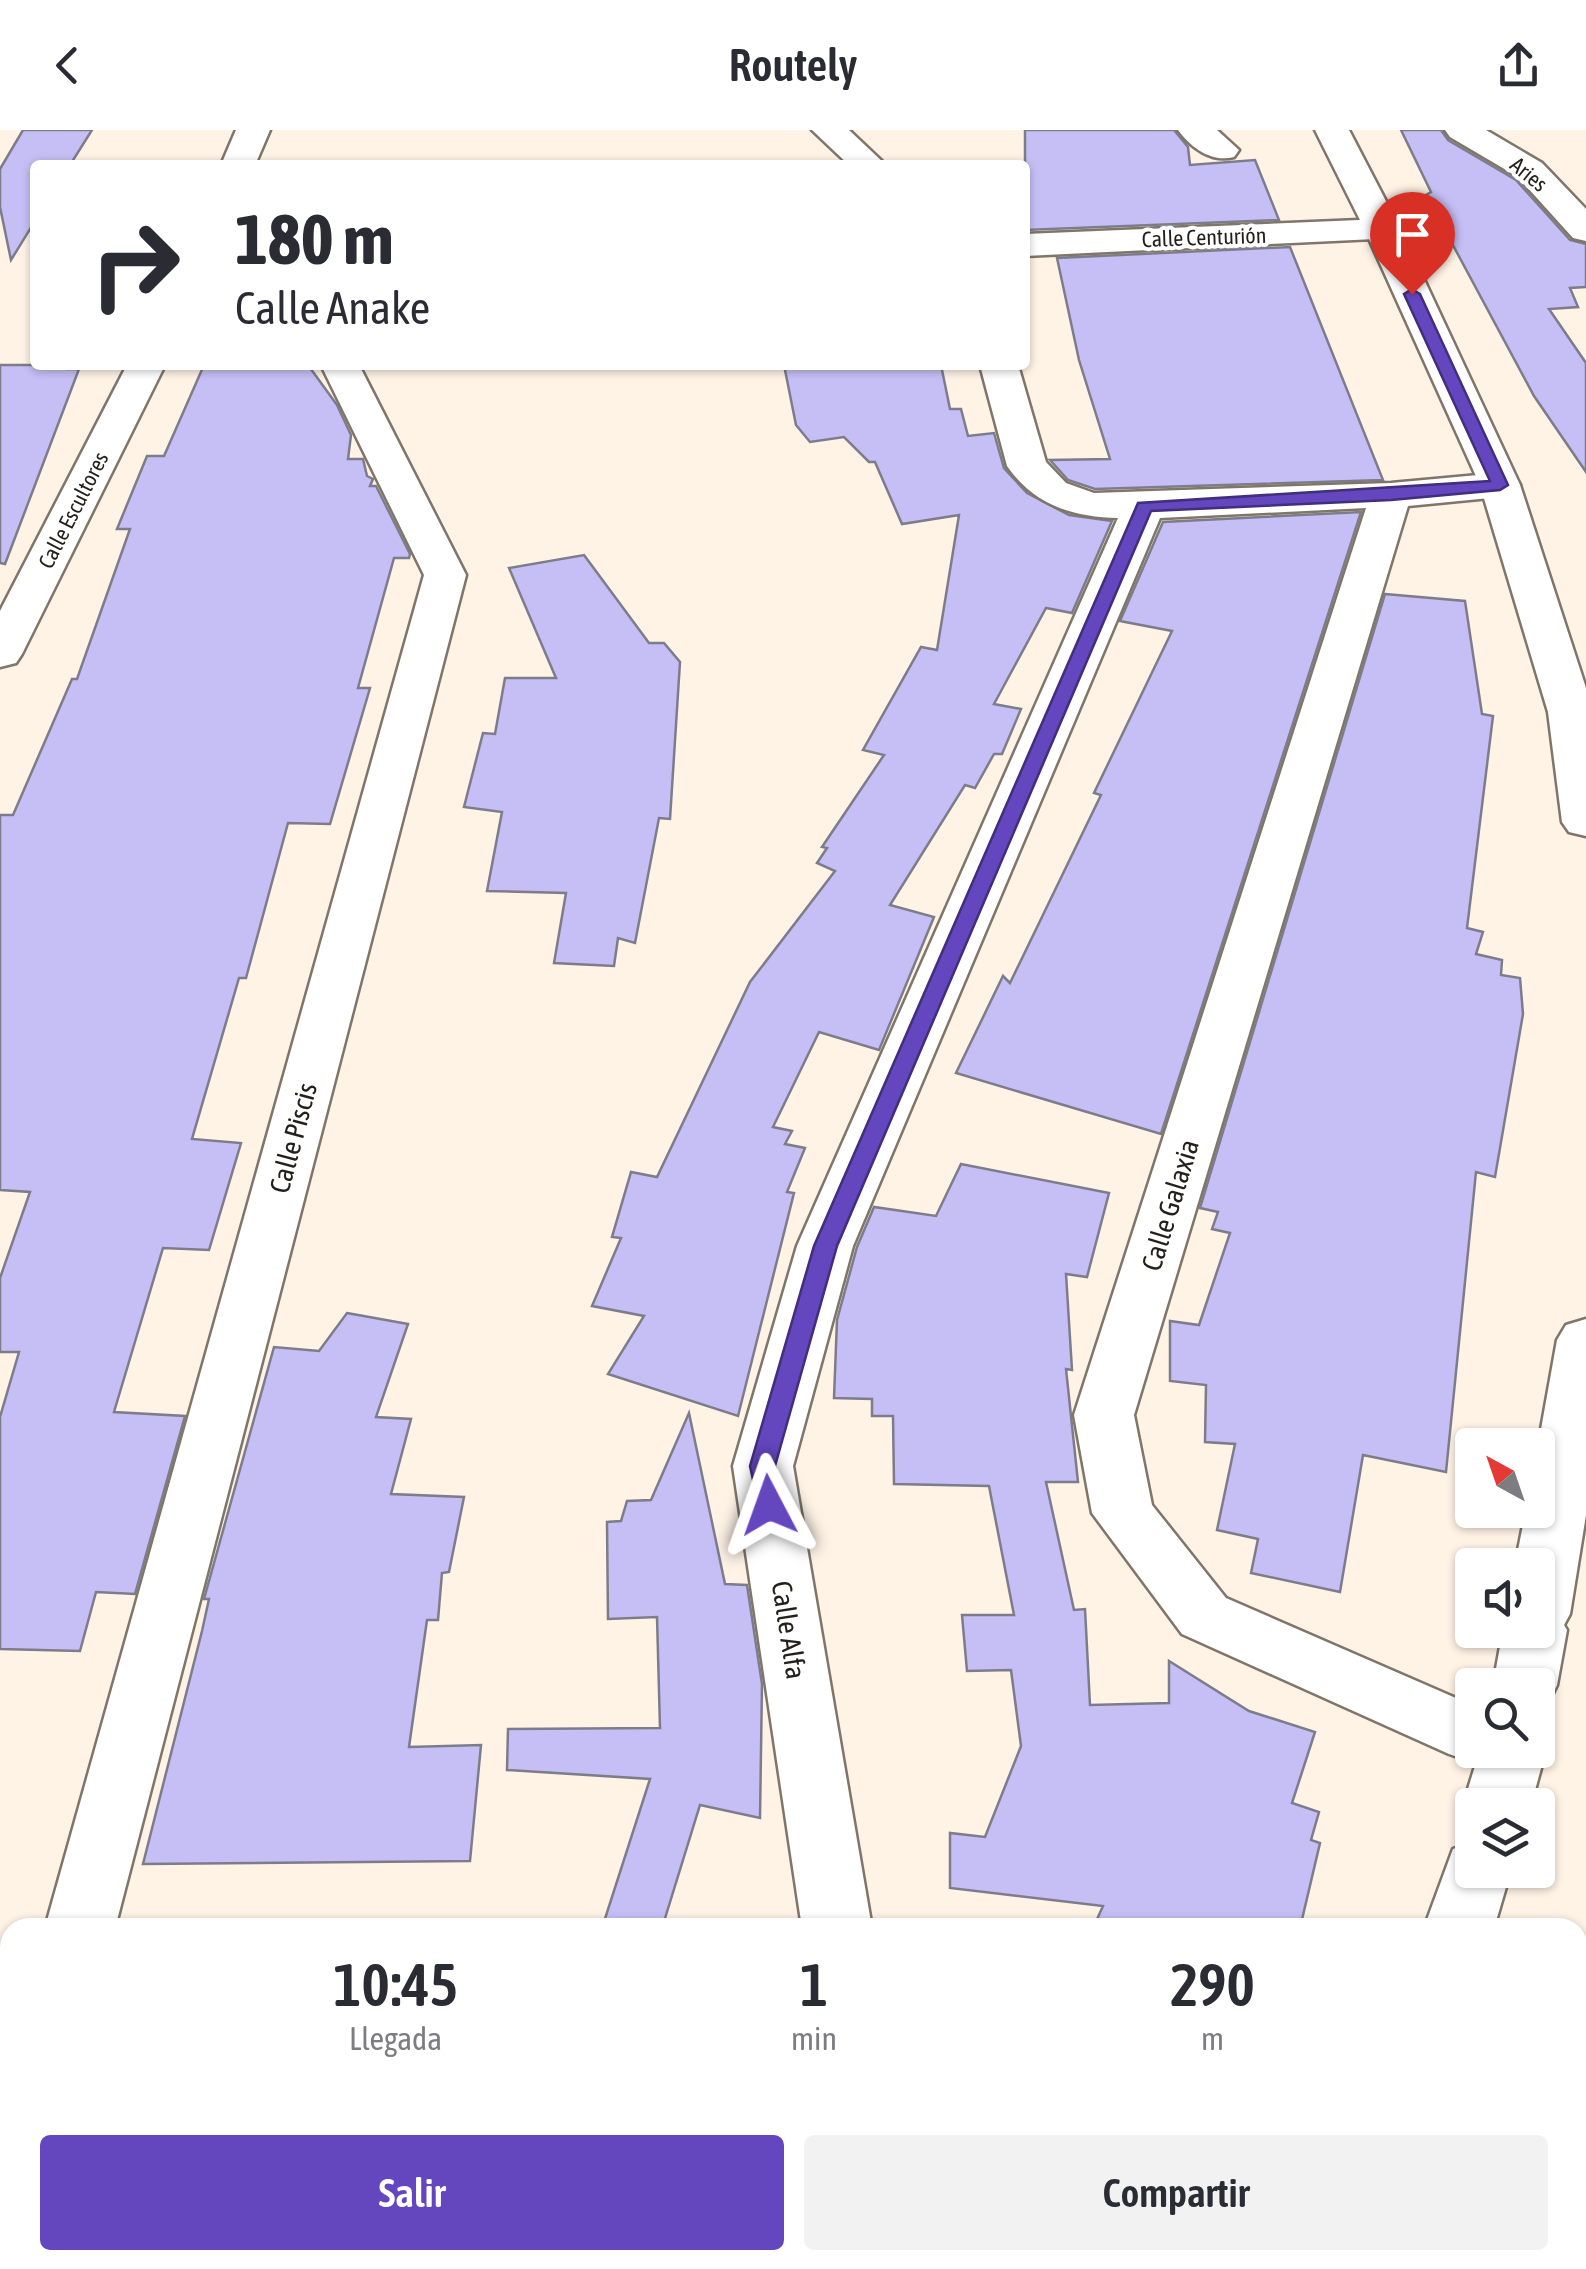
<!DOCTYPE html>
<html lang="es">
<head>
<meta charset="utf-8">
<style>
  body { margin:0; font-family:"Asap Condensed",sans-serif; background:#f2f2f3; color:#2b2b33; height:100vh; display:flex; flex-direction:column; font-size:38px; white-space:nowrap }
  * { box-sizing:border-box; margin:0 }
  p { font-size:32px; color:#7c7c81 }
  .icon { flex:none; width:55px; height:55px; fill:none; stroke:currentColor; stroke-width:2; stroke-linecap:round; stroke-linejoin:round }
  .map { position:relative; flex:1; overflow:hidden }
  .side { position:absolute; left:0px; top:1788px; width:1588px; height:352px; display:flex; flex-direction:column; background:#fff; border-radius:30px 30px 0 0; box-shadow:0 2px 8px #0004 }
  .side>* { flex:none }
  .top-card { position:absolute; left:30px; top:30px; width:1000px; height:210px; border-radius:10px; box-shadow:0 2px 8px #0004; background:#fff; color:#2b2b33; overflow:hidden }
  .needle { width:65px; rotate:320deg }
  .fabs { position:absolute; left:1455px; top:1298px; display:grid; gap:20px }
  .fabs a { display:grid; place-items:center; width:100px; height:100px; border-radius:10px; background:#fff; box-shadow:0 2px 8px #0004; font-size:50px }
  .pin { position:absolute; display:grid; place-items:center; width:85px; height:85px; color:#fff; margin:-102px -42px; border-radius:50% 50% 50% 0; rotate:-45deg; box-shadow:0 0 10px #0007 }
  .pin .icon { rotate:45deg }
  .me { position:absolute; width:110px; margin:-55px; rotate:356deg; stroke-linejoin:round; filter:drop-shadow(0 0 8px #0008) }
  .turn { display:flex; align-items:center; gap:35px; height:210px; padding:0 40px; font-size:45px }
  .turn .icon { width:130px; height:130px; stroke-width:2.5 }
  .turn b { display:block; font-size:70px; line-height:85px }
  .eta { display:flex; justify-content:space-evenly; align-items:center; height:170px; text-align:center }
  .eta b { font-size:60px; font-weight:600; line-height:70px }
  .primary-button { display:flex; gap:20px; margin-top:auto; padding:20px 40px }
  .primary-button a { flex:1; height:115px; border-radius:10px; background:#6446bf; color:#fff; font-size:40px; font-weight:600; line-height:115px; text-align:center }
  .primary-button a+a { background:#f2f2f3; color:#2b2b33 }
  header { display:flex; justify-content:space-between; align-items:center; height:130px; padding:0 40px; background:#fff; font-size:45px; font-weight:600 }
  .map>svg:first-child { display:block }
</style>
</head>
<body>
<header><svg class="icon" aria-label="back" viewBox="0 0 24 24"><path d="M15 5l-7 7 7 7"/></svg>Routely<svg class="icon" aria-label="share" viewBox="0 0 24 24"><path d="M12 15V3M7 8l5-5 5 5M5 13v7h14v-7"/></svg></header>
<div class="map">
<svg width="1586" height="2139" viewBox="0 0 1586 2139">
  <rect width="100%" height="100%" fill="#fff3e6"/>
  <g fill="#c5bff6" stroke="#7d7c8a" stroke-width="2.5">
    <polygon points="23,0 92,0 70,35 35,35 35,91 11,130 0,77 0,39"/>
    <polygon points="1025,0 1174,0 1188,17 1190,35 1255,30 1279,90 1025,100"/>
    <polygon points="1401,0 1441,0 1448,10 1516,50 1570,110 1586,114 1586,157 1570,158 1578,177 1549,179 1586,233 1586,342 1534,266 1426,65 1431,62"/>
    <polygon points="1290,117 1383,350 1095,359 1068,350 1050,330 1110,329 1079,230 1057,128"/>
    <polygon points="0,235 68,235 67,239 79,239 5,434 0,433"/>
    <polygon points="204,235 308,235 337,275 351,305 348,329 363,329 367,346 373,349 370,356 376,356 410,424 409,428 394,428 358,558 370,558 330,694 288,693 246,848 239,848 192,1009 241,1013 209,1120 163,1118 114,1282 185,1286 135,1464 96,1462 80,1521 0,1519 0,1287 19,1222 0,1222 0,1148 30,1062 0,1060 0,685 13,685 72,549 77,549 130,399 117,399 147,326 164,326"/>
    <polygon points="784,235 941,235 950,279 961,279 968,306 994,303 1004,338 1027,363 1069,385 1112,391 1072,483 1046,478 994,574 1021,579 1002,624 994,624 975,658 965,655 890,775 934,787 879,920 819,902 773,997 792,1001 785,1014 805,1018 787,1062 794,1063 738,1286 608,1244 644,1186 592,1176 621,1108 612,1107 631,1042 657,1047 750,852 835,741 817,733 827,718 822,717 884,625 863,620 921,517 937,520 959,385 902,394 875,332 869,332 844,307 810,312 796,295"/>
    <polygon points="1361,382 1161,1004 956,943 1003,846 1010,853 1101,665 1094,663 1172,501 1120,491 1163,392"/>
    <polygon points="584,425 649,513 664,513 680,532 670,689 659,688 635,813 618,808 614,836 554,833 566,763 487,761 502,682 464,677 483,603 495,604 505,548 556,548 509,438"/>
    <polygon points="1385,464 1465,471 1482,584 1493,586 1467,798 1483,802 1476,824 1502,830 1501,845 1520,848 1523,884 1495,1047 1476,1042 1446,1342 1363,1325 1340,1462 1251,1443 1258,1409 1217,1400 1235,1314 1205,1312 1206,1255 1170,1251 1170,1191 1199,1195 1230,1103 1212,1099 1218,1082 1200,1078"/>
    <polygon points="961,1034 1109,1063 1087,1147 1066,1144 1072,1240 1066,1239 1078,1352 1046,1352 1074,1480 1085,1479 1090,1575 1169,1573 1169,1531 1249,1581 1315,1602 1292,1673 1319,1682 1311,1710 1320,1713 1300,1798 1093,1798 1103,1776 950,1758 950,1703 985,1707 1021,1616 1011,1540 967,1541 962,1485 1014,1485 989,1356 894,1354 893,1286 872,1286 872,1269 834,1268 837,1190 857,1117 874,1077 936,1086"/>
    <polygon points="347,1183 408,1194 376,1287 411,1289 391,1364 464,1367 449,1442 442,1443 438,1490 427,1490 409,1617 481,1615 470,1731 143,1734 202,1501 209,1469 204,1469 274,1217 319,1221"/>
    <polygon points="689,1283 725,1454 747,1455 762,1554 760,1688 700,1675 662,1798 602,1798 650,1649 507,1640 508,1599 660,1598 657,1487 608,1489 607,1392 621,1391 627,1371 651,1370"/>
  </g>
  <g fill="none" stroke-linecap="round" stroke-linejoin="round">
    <defs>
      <g id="minor">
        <polygon points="236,0 270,0 255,35 221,35"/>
        <polygon points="812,0 849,0 886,35 849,35"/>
        <path d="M1178,0h39l22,20 -5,7c-22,6 -43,-9 -56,-27z"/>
        <polygon points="1445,0 1486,0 1542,33 1586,79 1586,111 1573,108 1518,47 1450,7"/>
        <polygon points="1383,89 1396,92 1401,100 1396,108 1025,126 1025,104"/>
        <polygon points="127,235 165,235 22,524 16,533 0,537 0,481"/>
        <polygon points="321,235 359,235 466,445 115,1798 45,1798 424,445"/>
        <path d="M980,235h38l28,97 20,21 28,10 297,-10 109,-10 14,3 6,9 -6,9 -14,3 -92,9 -274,909 18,90 74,93 246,107v45h25l-25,12 -23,-8 -267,-120 -90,-121 -18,-98 292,-907 -206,10 -307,728 -60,220 79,462h-70l-69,-462 64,-220 321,-728c-46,-1 -84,-13 -111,-52z"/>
        <rect x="1578" y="2019" width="8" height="72"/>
        <polygon points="10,2021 10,2127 0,2131 0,2025"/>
        <polygon points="712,2130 788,2130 785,2139 709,2139"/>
      </g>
      <g id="major">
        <polygon points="1315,0 1349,0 1401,100 1520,355 1586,558 1586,706 1569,702 1562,692 1548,582 1480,355 1365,100"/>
        <polygon points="1586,1189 1586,1385 1570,1484 1564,1495 1567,1500 1557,1555 1548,1574 1538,1578 1538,1555 1493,1555 1503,1500 1538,1500 1538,1435 1515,1435 1526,1380 1538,1380 1538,1316 1557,1210 1566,1195"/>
        <polygon points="1538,1603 1546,1620 1531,1675 1472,1675 1472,1694 1463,1675 1480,1620 1538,1620"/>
        <polygon points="1472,1712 1472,1740 1511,1740 1494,1798 1424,1798 1453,1719"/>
        <polygon points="1311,2130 1387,2130 1384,2139 1308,2139"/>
      </g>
    </defs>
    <use href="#minor" stroke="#7f7569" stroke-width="5"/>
    <use href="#major" stroke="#7f7569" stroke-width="5"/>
    <use href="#minor" fill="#fff" fill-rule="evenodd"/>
    <use href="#major" fill="#fff" fill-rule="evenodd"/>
  </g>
  <polygon fill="#6446bf" stroke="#412e7c" stroke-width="2.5" points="1412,159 1420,164 1508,355 1500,360 1391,370 1151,381 837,1116 775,1336 782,1375 778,1382 760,1382 750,1336 814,1116 1138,373 1490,351 1404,164"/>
  <g text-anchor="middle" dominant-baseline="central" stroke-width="8" stroke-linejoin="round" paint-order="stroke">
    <g font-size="22" fill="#231f1b" stroke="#fff">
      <text transform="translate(1529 44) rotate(39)">Aries</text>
      <text transform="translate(1204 107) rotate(-2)">Calle Centurión</text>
      <text transform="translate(73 380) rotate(-63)">Calle Escultores</text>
    </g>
    <g font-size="28" fill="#231f1b" stroke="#fff">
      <text transform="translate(293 1008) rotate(-75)">Calle Piscis</text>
      <text transform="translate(1170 1075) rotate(-73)">Calle Galaxia</text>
      <text transform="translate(789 1500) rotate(81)">Calle Alfa</text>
    </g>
  </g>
</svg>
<div class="fabs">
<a><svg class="needle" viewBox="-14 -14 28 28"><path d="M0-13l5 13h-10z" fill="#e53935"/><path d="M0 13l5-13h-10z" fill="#7c7c81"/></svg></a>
<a><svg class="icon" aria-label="sound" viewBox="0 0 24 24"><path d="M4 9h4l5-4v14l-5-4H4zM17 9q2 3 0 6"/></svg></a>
<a><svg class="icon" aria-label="search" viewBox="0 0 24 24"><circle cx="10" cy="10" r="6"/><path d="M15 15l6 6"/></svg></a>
<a><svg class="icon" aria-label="layers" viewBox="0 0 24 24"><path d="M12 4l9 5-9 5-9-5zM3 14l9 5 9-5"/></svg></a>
</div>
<div class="pin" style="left:1412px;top:164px;background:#d93025"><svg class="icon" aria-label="arrive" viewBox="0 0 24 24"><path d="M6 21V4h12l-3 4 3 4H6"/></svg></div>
<svg class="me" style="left:769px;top:1375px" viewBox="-20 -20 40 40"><path d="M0-17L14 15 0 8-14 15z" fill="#6446bf" stroke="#fff" stroke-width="4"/></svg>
<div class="top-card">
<div class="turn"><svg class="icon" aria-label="right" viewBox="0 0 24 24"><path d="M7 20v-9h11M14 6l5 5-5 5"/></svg><div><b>180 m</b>Calle Anake</div></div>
</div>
<section class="side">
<div class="eta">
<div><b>10:45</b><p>Llegada</p></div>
<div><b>1</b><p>min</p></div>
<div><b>290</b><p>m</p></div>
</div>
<div class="primary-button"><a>Salir</a><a>Compartir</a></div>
</section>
</div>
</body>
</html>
